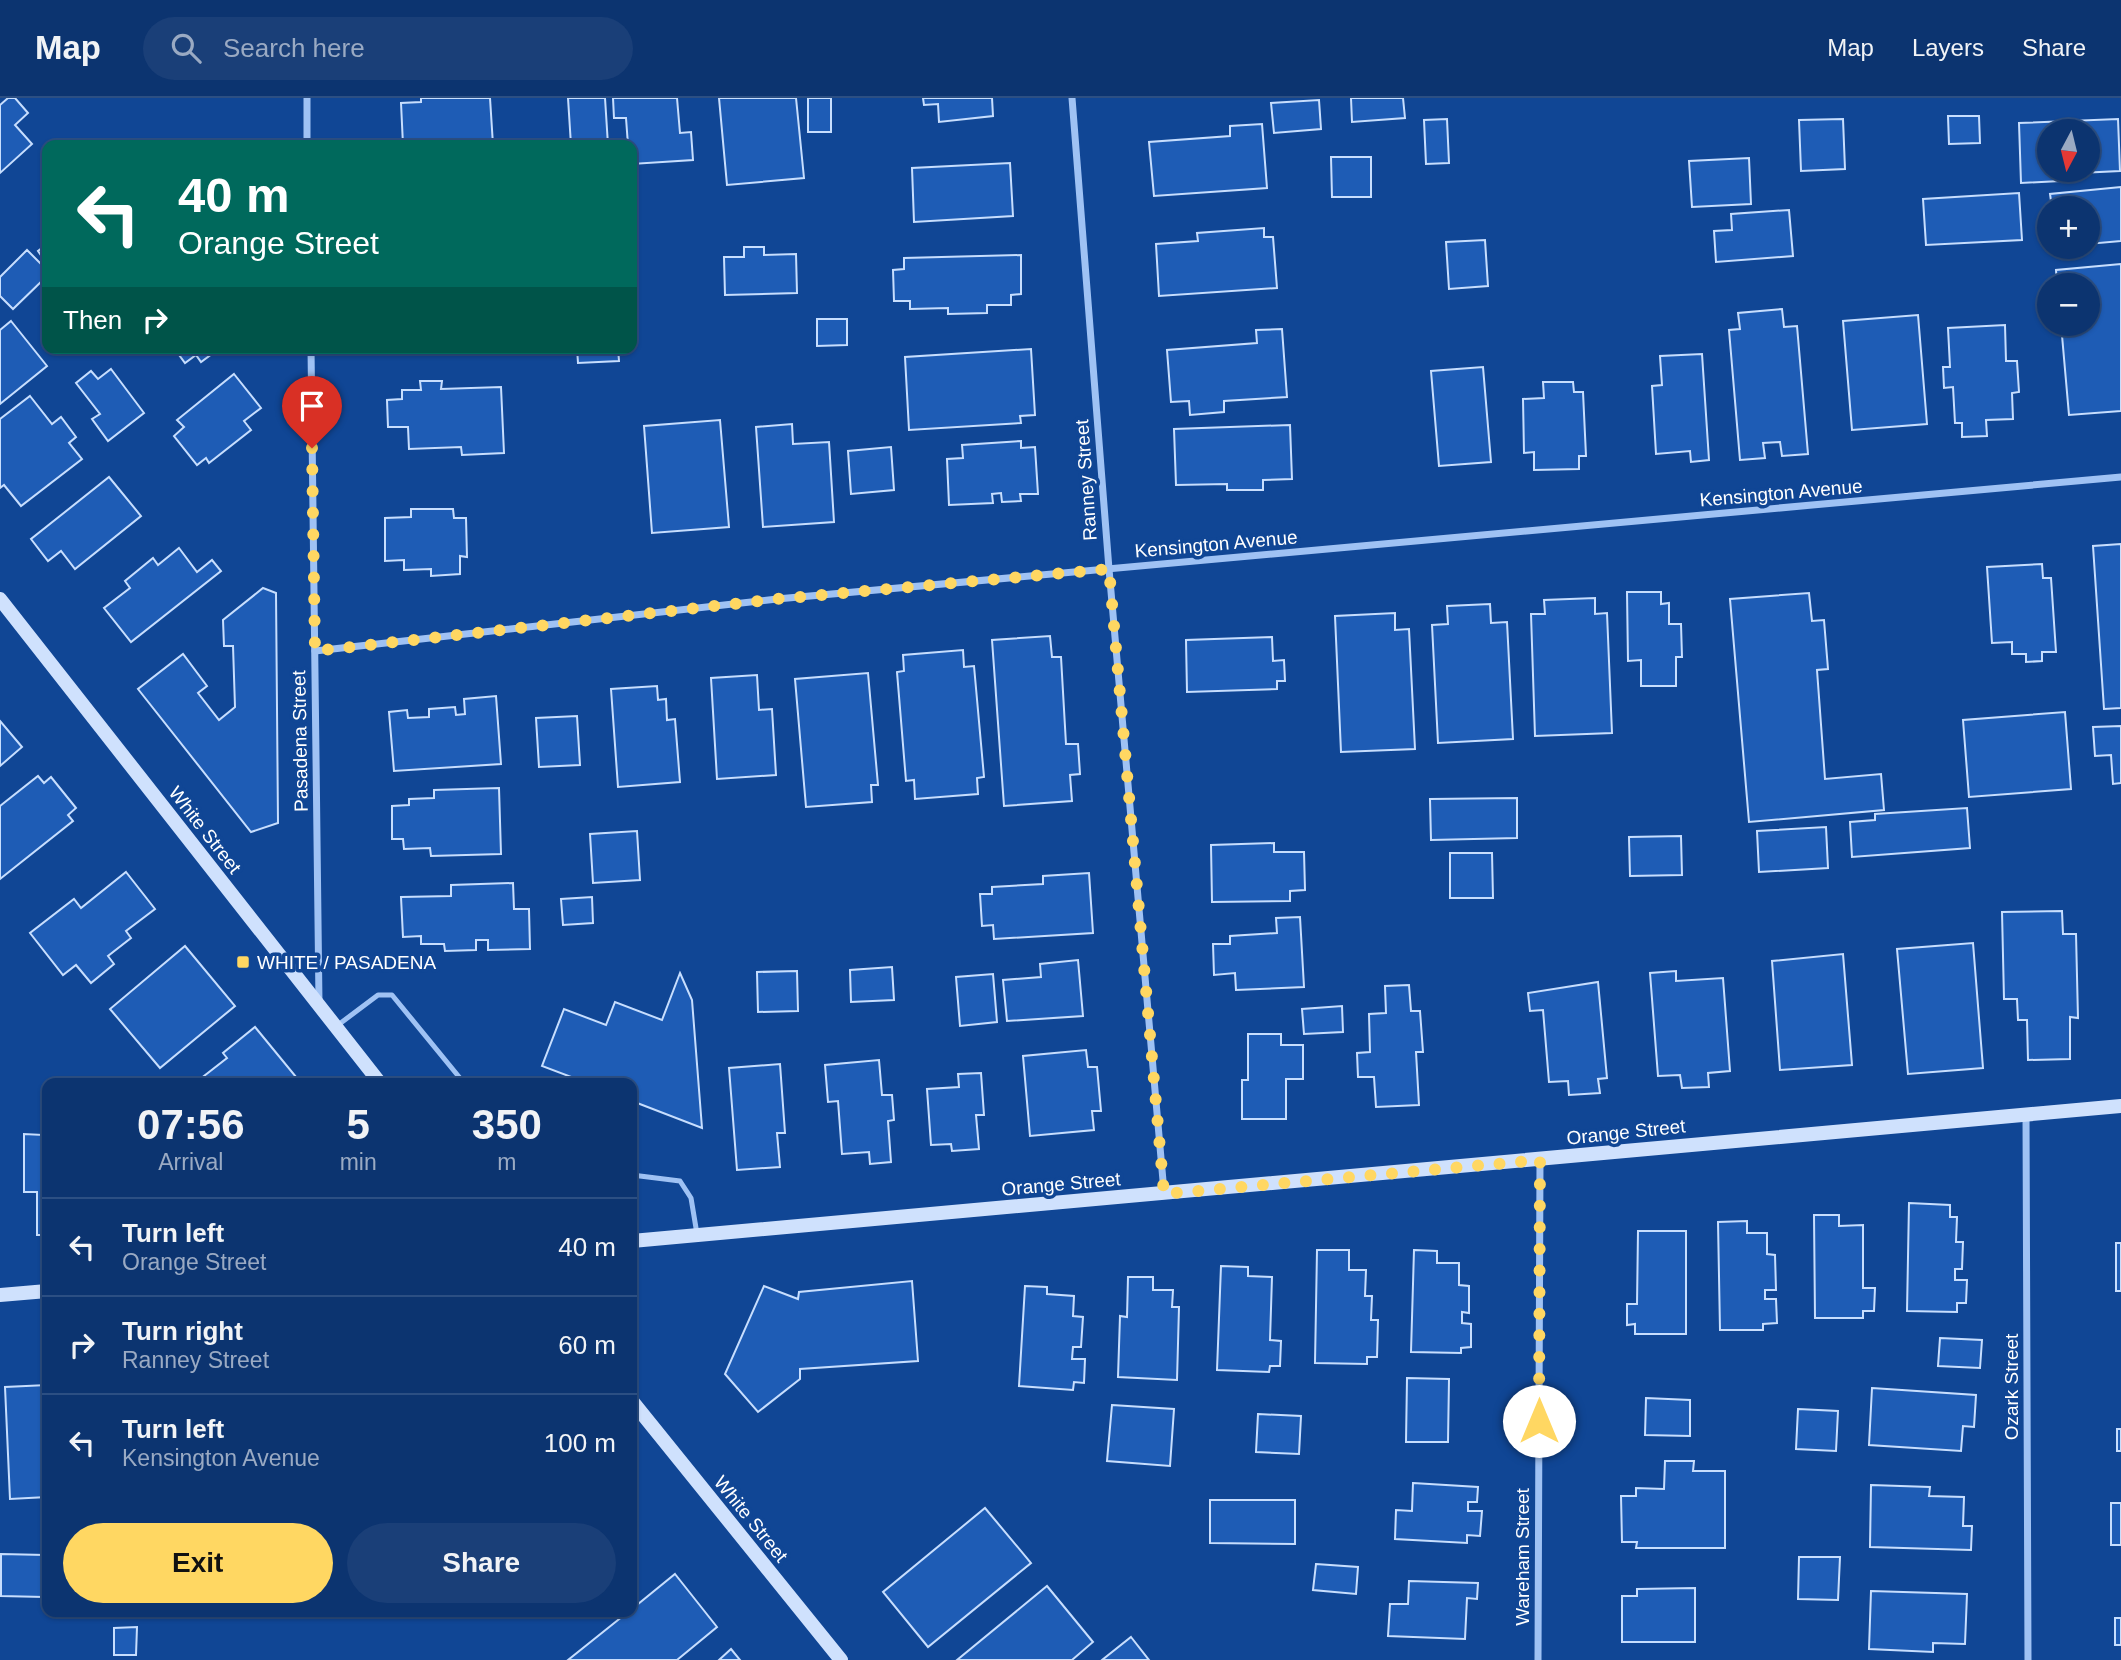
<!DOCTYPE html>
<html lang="en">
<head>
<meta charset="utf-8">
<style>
  body { margin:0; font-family:Arial,sans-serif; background:#1a3f78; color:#f1f3f6; height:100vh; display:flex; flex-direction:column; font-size:26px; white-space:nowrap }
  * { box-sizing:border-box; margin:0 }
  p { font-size:23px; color:#9aaac3 }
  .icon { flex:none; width:38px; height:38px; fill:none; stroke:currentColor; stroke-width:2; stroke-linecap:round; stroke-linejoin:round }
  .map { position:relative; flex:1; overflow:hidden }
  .side { position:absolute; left:42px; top:980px; width:595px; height:539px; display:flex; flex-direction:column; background:#0c3470; border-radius:14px; box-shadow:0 2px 5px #0004,0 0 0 2px #2c4f83 }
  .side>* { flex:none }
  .hud { position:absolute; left:42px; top:42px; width:595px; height:214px; border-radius:14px; box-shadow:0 2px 5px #0004,0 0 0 2px #2c4f83; background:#00695c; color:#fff; overflow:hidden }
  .needle { width:46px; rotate:187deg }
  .controls { position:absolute; left:2037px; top:21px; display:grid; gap:14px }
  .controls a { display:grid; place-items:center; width:63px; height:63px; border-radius:50%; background:#0c3470; box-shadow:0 2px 5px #0004,0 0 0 2px #2c4f83; font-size:35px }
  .pin { position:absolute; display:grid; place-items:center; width:60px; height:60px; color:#fff; margin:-72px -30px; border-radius:50% 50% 50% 0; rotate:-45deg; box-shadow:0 0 7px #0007 }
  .pin .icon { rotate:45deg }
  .me { position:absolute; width:77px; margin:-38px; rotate:0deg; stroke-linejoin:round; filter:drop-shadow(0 0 5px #0008) }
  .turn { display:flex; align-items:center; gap:24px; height:147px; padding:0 21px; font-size:32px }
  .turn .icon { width:91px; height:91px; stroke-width:2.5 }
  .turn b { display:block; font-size:49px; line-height:60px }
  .then { display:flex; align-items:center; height:66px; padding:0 21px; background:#0003; gap:14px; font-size:26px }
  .eta { display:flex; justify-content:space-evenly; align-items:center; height:119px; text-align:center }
  .eta b { font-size:42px; font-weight:600; line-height:49px }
  .cta { display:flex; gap:14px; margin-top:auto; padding:14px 21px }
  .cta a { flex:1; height:80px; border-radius:42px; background:#ffd762; color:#111; font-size:28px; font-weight:600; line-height:80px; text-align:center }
  .cta a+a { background:#1a3f78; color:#f1f3f6 }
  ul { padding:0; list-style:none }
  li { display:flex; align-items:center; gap:21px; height:98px; padding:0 21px; border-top:2px solid #2c4f83 }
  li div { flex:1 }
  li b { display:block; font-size:26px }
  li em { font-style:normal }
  header { display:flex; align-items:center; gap:42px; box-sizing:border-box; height:98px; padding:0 35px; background:#0c3470; border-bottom:2px solid #2c4f83 }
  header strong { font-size:33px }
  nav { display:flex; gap:38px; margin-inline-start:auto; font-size:24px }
  .search { width:490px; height:63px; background:#1a3f78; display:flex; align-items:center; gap:18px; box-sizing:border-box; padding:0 24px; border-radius:38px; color:#9aaac3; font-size:26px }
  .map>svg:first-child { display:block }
</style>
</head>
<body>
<header>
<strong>Map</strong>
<div class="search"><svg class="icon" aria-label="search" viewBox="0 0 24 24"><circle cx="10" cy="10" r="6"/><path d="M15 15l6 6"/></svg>Search here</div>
<nav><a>Map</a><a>Layers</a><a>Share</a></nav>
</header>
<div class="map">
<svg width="2121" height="1562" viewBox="0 0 2121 1562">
  <rect width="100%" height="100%" fill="#104695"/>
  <g fill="#1e5cb5" stroke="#c7defe" stroke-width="2" fill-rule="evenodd">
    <polygon points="8,0 15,0 28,15 15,27 32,46 0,75 0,7"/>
    <polygon points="421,0 490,0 493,47 403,47 401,5 421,4"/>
    <polygon points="568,0 605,0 608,47 571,47"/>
    <polygon points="613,0 677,0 680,35 691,34 693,62 632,66 632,47 628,47 626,20 614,20"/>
    <polygon points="719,0 796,0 804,80 727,87"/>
    <rect x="808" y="0" width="23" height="34"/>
    <polygon points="923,0 992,0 993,18 939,24 938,6 924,7"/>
    <polygon points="1351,0 1403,0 1405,20 1352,24"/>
    <polygon points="1319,2 1321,31 1274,35 1271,5"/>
    <polygon points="1948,18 1979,18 1980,45 1949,46"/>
    <polygon points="1447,21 1449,65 1426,66 1424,22"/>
    <polygon points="1843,21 1845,71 1801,73 1799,22"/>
    <path d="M2118,21l2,52 -41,2v7l-58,3 -2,-60zM2049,33h39v39h-39z"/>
    <polygon points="1262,26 1267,90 1154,98 1149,44 1230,38 1230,28"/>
    <polygon points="1331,59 1371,59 1371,99 1332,99"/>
    <polygon points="1749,60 1751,106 1692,109 1689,63"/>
    <polygon points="1010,65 1013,118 914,124 912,70"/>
    <polygon points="2121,89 2121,143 2088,146 2088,110 2052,110 2050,96"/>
    <polygon points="2019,95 2022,142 1926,147 1923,101"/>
    <polygon points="1789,112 1793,158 1716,164 1714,133 1732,132 1731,116"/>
    <polygon points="1264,130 1264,139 1273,139 1277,190 1159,198 1156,146 1198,143 1197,135"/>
    <polygon points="1485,142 1488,188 1449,191 1446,144"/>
    <polygon points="47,146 47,166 38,153"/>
    <polygon points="744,149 764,149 764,157 796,156 797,195 725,197 724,159 744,159"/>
    <polygon points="27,152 47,172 47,178 13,211 0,198 0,179"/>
    <polygon points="1021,157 1021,196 1011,197 1011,207 987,207 987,215 948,216 948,210 910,211 910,203 894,203 893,172 904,171 904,160"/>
    <polygon points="2121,166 2121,313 2069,317 2061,226 2088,226 2088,187 2057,187 2056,172"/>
    <polygon points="1782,211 1784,229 1797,228 1808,356 1782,358 1780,344 1763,345 1765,360 1740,362 1729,232 1740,231 1738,215"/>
    <polygon points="1918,217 1927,326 1852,332 1843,223"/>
    <polygon points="817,221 847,221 847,247 817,248"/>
    <polygon points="11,223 47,268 0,306 0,232"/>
    <polygon points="2005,227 2006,263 2017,263 2019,294 2012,295 2013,321 1986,322 1987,338 1962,339 1962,325 1955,325 1953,289 1944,290 1943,269 1950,269 1948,230"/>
    <polygon points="1282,231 1287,299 1224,303 1224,314 1190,317 1189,303 1171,304 1167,252 1257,245 1256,232"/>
    <polygon points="174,250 220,250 201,264 196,257 185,265"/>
    <polygon points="577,250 618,250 619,263 578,265"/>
    <polygon points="1031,251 1035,317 1020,318 1021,325 909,332 905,259"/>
    <polygon points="1702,256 1709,362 1691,364 1690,353 1656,356 1652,288 1662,287 1660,258"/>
    <polygon points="1483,269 1491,364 1439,368 1431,273"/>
    <polygon points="111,271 144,315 108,343 92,321 100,316 76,285 91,273 98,281"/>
    <polygon points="234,276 261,310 244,323 251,332 209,365 206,360 197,367 174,338 184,329 177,322"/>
    <polygon points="420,283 442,283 441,291 501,289 504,355 462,357 461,349 409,351 408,329 388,329 387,302 402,301 402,292 421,292"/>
    <polygon points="1543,284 1573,284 1574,294 1583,294 1586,358 1579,358 1579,371 1534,372 1534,354 1524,355 1523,301 1544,300"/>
    <polygon points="30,298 52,326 61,319 76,339 69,345 82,361 21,408 4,387 0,390 0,321"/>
    <polygon points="720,322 729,429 652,435 644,328"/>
    <polygon points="792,326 793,346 829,344 834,424 763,429 756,329"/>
    <polygon points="1290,327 1292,381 1263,382 1263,392 1227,392 1227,386 1176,387 1174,331"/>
    <polygon points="1021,343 1021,350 1035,349 1038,396 1020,396 1021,403 1002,404 1001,395 992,396 993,405 949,407 947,361 963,360 962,347"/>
    <polygon points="891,349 894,392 851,396 848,353"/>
    <polygon points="109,379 141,418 75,471 61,453 48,463 31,441"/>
    <polygon points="411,411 453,411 454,420 466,420 467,459 460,458 460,476 431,478 431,471 404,472 404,462 385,463 385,420 411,419"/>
    <polygon points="2121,446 2121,610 2104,611 2093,448"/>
    <polygon points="179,450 197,474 212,462 221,473 131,544 104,510 130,490 125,483 153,460 158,467"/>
    <polygon points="2042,466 2043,480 2051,480 2056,554 2042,554 2042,563 2026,564 2026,556 2012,556 2012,544 1992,545 1987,469"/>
    <polygon points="263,490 276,495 278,725 251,734 138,591 183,556 207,588 198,595 219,622 235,609 233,548 224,548 223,522"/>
    <polygon points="1627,494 1661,494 1661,506 1669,505 1669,526 1681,526 1682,559 1676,559 1676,588 1641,588 1641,562 1628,563"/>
    <polygon points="1809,495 1812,523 1824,522 1828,571 1817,572 1825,681 1881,676 1884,712 1749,724 1730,501"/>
    <polygon points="1595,500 1595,516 1607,515 1612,635 1535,638 1531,516 1545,516 1544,502"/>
    <polygon points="1490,506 1491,525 1507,524 1513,641 1438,645 1432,527 1448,526 1447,508"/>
    <polygon points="1395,515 1395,532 1409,531 1415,651 1341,654 1335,518"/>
    <polygon points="1050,538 1052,559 1061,559 1066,646 1078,646 1080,676 1070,677 1072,703 1004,708 992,542"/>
    <polygon points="1272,539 1273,563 1284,562 1285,583 1277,583 1277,591 1187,594 1186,542"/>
    <polygon points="963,552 964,569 974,568 984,679 977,680 978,696 915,701 914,682 906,683 897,574 904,573 903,557"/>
    <polygon points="868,575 878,687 871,687 872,704 806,709 795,581"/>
    <polygon points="757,577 759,612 772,611 776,677 717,681 711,580"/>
    <polygon points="657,588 658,602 666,601 667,622 675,621 680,684 618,689 611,591"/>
    <polygon points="496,598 501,666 394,673 389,614 407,612 408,620 429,619 429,611 455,609 456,617 465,616 464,601"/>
    <polygon points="2065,614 2071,691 1969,699 1963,622"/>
    <polygon points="577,618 580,667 539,669 536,620"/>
    <polygon points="0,623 22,649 0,668"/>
    <polygon points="2121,628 2121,685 2113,686 2111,657 2095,658 2093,629"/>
    <polygon points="38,678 44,685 51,679 76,710 68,717 73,723 0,781 0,708"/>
    <polygon points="499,690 501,756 431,758 430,750 404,751 403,741 392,741 392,708 409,707 409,701 434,700 434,692"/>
    <polygon points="1517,700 1517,740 1431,742 1430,701"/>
    <polygon points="1967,710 1970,750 1852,759 1850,724 1875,722 1875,716"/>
    <polygon points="1826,729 1828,770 1759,774 1757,733"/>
    <polygon points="637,733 640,782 593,785 590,736"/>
    <polygon points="1681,738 1682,777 1630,778 1629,739"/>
    <polygon points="1274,745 1274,754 1304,754 1305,792 1290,793 1290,803 1212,804 1211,747"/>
    <polygon points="1450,755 1492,755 1493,800 1450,800"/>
    <polygon points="126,774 155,811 126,833 131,840 108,858 114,866 91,885 76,867 63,877 30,835 74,801 81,810"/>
    <polygon points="1089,775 1093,835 994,841 993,827 982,828 980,796 992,796 992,789 1043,786 1043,778"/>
    <polygon points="513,785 514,811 529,811 530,851 488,852 488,842 476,842 476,852 445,853 444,846 421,846 421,838 403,839 401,799 451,798 451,787"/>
    <polygon points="592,799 593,825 563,827 561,801"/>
    <polygon points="2062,813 2063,836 2076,836 2078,920 2070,919 2070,961 2028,962 2027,922 2018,922 2017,901 2004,901 2002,814"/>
    <polygon points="1300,819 1304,889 1236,892 1235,875 1214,877 1213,846 1230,846 1230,838 1277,835 1276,820"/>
    <polygon points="1973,845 1983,970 1908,976 1897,851"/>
    <polygon points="185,848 235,908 160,970 110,911"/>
    <polygon points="1843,856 1852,967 1780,972 1772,863"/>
    <polygon points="1078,862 1083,918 1007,923 1003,882 1041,879 1040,866"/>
    <polygon points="892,869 894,902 851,904 850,872"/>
    <polygon points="797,873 798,913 758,914 757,874"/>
    <polygon points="1676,873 1676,883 1723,880 1730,973 1708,975 1709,989 1682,990 1680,977 1658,978 1650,875"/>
    <polygon points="680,875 692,902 702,1030 632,1003 632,985 587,985 542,968 564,911 606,927 615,904 662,922"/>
    <polygon points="993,876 997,924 960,928 956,879"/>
    <polygon points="1598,884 1607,980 1598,981 1600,995 1569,997 1568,983 1549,984 1543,912 1530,913 1528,895"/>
    <polygon points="1409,887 1411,913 1420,913 1423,954 1416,954 1419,1007 1376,1009 1374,979 1358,979 1357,955 1370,954 1369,916 1386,915 1385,888"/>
    <polygon points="1342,908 1343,934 1304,936 1302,911"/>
    <polygon points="255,929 301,985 195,985 227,960 223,955"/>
    <polygon points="1248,936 1281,936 1281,947 1303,947 1303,981 1286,981 1286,1021 1242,1021 1242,982 1248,982"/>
    <polygon points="1086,952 1088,969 1097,969 1101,1013 1092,1013 1094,1032 1030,1038 1023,958"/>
    <polygon points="879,962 882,997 892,997 894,1022 888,1023 891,1064 870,1066 869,1054 842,1056 838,1003 828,1004 825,967"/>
    <polygon points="780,966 785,1035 777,1035 780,1069 737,1072 729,970"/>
    <polygon points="981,975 984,1017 976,1017 979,1051 952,1053 951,1046 931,1047 927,991 959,989 958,976"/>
    <polygon points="43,1020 47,1020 47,1137 37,1137 37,1094 24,1094 24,1036 43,1037"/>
    <polygon points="1909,1105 1950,1107 1950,1119 1957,1119 1956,1144 1963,1144 1962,1171 1955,1171 1955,1182 1967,1182 1966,1205 1957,1205 1957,1214 1907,1213"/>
    <polygon points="1814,1117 1839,1117 1839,1128 1863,1127 1863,1190 1875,1190 1874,1213 1863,1213 1863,1220 1815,1220"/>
    <polygon points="1747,1123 1747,1135 1767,1135 1767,1156 1775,1157 1776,1192 1765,1192 1765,1201 1776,1201 1777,1225 1763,1226 1763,1232 1720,1232 1718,1124"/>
    <polygon points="1638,1133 1686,1133 1686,1236 1635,1236 1635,1226 1627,1227 1627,1206 1637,1206"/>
    <rect x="2116" y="1145" width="5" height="48"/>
    <polygon points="1317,1152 1349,1152 1349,1172 1366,1172 1365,1198 1372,1198 1371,1222 1378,1222 1377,1259 1367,1259 1367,1266 1315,1265"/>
    <polygon points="1414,1152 1437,1153 1437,1165 1459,1165 1459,1187 1469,1188 1469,1215 1462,1214 1462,1225 1471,1226 1471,1249 1461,1250 1461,1255 1411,1254"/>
    <polygon points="1221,1168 1248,1169 1248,1178 1272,1179 1270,1242 1281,1243 1280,1268 1270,1268 1269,1274 1217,1272"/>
    <polygon points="1128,1179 1153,1179 1153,1192 1173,1192 1172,1209 1179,1209 1177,1282 1118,1279 1120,1218 1127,1219"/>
    <polygon points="912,1183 918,1263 800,1271 800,1281 758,1314 725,1276 764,1188 798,1201 799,1194"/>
    <polygon points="1025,1188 1047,1189 1047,1196 1074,1198 1073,1218 1083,1219 1081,1249 1073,1249 1072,1261 1085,1261 1084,1285 1074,1284 1073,1292 1019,1288"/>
    <polygon points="1940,1240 1982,1242 1980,1270 1938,1268"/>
    <polygon points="1407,1280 1449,1281 1448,1344 1406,1344"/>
    <polygon points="47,1287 47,1399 10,1401 5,1289"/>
    <polygon points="1872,1290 1976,1297 1974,1329 1963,1328 1961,1353 1869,1347"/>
    <polygon points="1646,1300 1690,1302 1690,1338 1645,1337"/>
    <polygon points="1112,1307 1174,1311 1170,1368 1107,1363"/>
    <polygon points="1798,1311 1838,1313 1836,1353 1796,1351"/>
    <polygon points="1258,1316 1301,1318 1299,1356 1256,1354"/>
    <rect x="2117" y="1331" width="4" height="22"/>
    <polygon points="1665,1363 1694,1363 1693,1373 1725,1373 1725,1450 1636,1450 1637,1444 1622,1444 1621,1398 1636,1398 1636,1390 1664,1391"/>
    <polygon points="1413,1385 1478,1389 1477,1404 1468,1404 1468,1413 1482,1413 1480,1438 1467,1437 1467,1445 1395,1441 1396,1412 1412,1413"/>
    <polygon points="1871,1387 1930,1389 1929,1398 1964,1399 1963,1428 1972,1428 1971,1452 1870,1449"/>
    <polygon points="1210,1402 1295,1402 1295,1446 1210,1445"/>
    <rect x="2111" y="1405" width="10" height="42"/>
    <polygon points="985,1410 1031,1465 928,1549 883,1494"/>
    <polygon points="1,1456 45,1457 44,1499 1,1498"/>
    <polygon points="1799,1459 1840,1459 1838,1502 1798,1501"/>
    <polygon points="1316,1466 1358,1469 1356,1496 1313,1492"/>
    <polygon points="675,1476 717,1529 677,1562 568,1562 628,1514 632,1514 632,1511"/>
    <polygon points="1409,1483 1478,1485 1477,1501 1467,1500 1465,1541 1388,1538 1390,1506 1408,1506"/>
    <polygon points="1047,1488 1093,1544 1072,1562 957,1562"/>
    <polygon points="1695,1490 1695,1544 1622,1544 1622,1498 1637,1498 1637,1491"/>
    <polygon points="1871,1493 1967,1496 1965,1546 1933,1545 1933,1554 1869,1551"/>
    <rect x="2115" y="1520" width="6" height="27"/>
    <polygon points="137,1529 136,1557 114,1557 114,1530"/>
    <polygon points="1131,1539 1149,1562 1102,1562"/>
    <polygon points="731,1551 740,1562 719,1562"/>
  </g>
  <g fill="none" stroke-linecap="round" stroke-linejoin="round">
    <g stroke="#9fc2f4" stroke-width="5">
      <polyline points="338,927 378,897 392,897 464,985"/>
      <polyline points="632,1077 680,1083 691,1100 697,1136"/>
    </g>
    <g stroke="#9fc2f4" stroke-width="7">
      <polyline points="307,0 307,47"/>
      <polyline points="1072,0 1109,471 1164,1094"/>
      <polyline points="311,250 319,904"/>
      <polyline points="315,553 777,501 2121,379"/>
      <polyline points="2026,1017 2028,1562"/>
      <polyline points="1538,1562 1540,1062"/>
    </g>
    <g stroke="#cfe1fd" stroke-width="14">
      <polyline points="0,501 380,985"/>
      <polyline points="632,1143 2121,1008"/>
      <polyline points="0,1197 47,1193"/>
      <polyline points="632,1303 841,1562"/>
    </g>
  </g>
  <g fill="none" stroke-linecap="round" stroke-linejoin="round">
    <polyline stroke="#ffd762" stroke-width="12" stroke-dasharray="0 21.6" points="312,350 315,553 777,501 1109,471 1164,1096 1540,1062 1539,1323"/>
  </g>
  <rect fill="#ffd762" stroke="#104695" stroke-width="2.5" x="236" y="857" width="14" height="14" rx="3.5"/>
  <g text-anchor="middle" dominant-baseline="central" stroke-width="7" stroke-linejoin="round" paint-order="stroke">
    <g font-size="19" fill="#fff" stroke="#104695">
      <text transform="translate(1086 382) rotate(-94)">Ranney Street</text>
      <text transform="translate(1781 395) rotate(-5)">Kensington Avenue</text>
      <text transform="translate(1216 446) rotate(-5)">Kensington Avenue</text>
      <text transform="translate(300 643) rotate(-91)">Pasadena Street</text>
      <text transform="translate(205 732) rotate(52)">White Street</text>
      <text transform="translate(1626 1034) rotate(-6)">Orange Street</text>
      <text transform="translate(1061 1086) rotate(-5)">Orange Street</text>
      <text transform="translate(2011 1289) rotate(-90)">Ozark Street</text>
      <text transform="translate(751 1421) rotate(51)">White Street</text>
      <text transform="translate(1522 1459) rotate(-90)">Wareham Street</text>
    </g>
    <g font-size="19" fill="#fff" stroke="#104695" text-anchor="start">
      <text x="257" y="864">WHITE / PASADENA</text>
    </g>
  </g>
</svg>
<div class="controls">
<a><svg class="needle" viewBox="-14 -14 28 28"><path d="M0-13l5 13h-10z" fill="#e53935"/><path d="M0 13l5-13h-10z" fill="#9aaac3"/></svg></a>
<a>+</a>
<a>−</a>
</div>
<div class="pin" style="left:312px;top:350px;background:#d93025"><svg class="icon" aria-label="arrive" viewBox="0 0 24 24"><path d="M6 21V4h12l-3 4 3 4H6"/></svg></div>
<svg class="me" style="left:1539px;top:1323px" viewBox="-20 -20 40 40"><circle r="19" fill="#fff"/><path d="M0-13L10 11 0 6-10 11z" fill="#ffd762"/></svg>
<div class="hud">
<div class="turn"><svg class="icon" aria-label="left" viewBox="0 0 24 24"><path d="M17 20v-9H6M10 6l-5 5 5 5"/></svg><div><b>40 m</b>Orange Street</div></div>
<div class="then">Then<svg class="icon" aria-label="right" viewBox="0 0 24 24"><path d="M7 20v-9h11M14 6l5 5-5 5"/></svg></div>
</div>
<section class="side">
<div class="eta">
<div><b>07:56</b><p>Arrival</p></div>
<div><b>5</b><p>min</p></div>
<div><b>350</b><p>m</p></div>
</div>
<ul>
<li><svg class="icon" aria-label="left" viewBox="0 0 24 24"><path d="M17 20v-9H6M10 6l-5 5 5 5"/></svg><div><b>Turn left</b><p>Orange Street</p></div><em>40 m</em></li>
<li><svg class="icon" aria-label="right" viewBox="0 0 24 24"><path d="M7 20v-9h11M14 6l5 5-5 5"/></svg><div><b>Turn right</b><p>Ranney Street</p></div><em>60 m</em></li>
<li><svg class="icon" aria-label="left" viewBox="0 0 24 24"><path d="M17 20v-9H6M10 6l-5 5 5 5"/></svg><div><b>Turn left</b><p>Kensington Avenue</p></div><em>100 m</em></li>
</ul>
<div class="cta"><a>Exit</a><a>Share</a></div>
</section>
</div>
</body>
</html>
